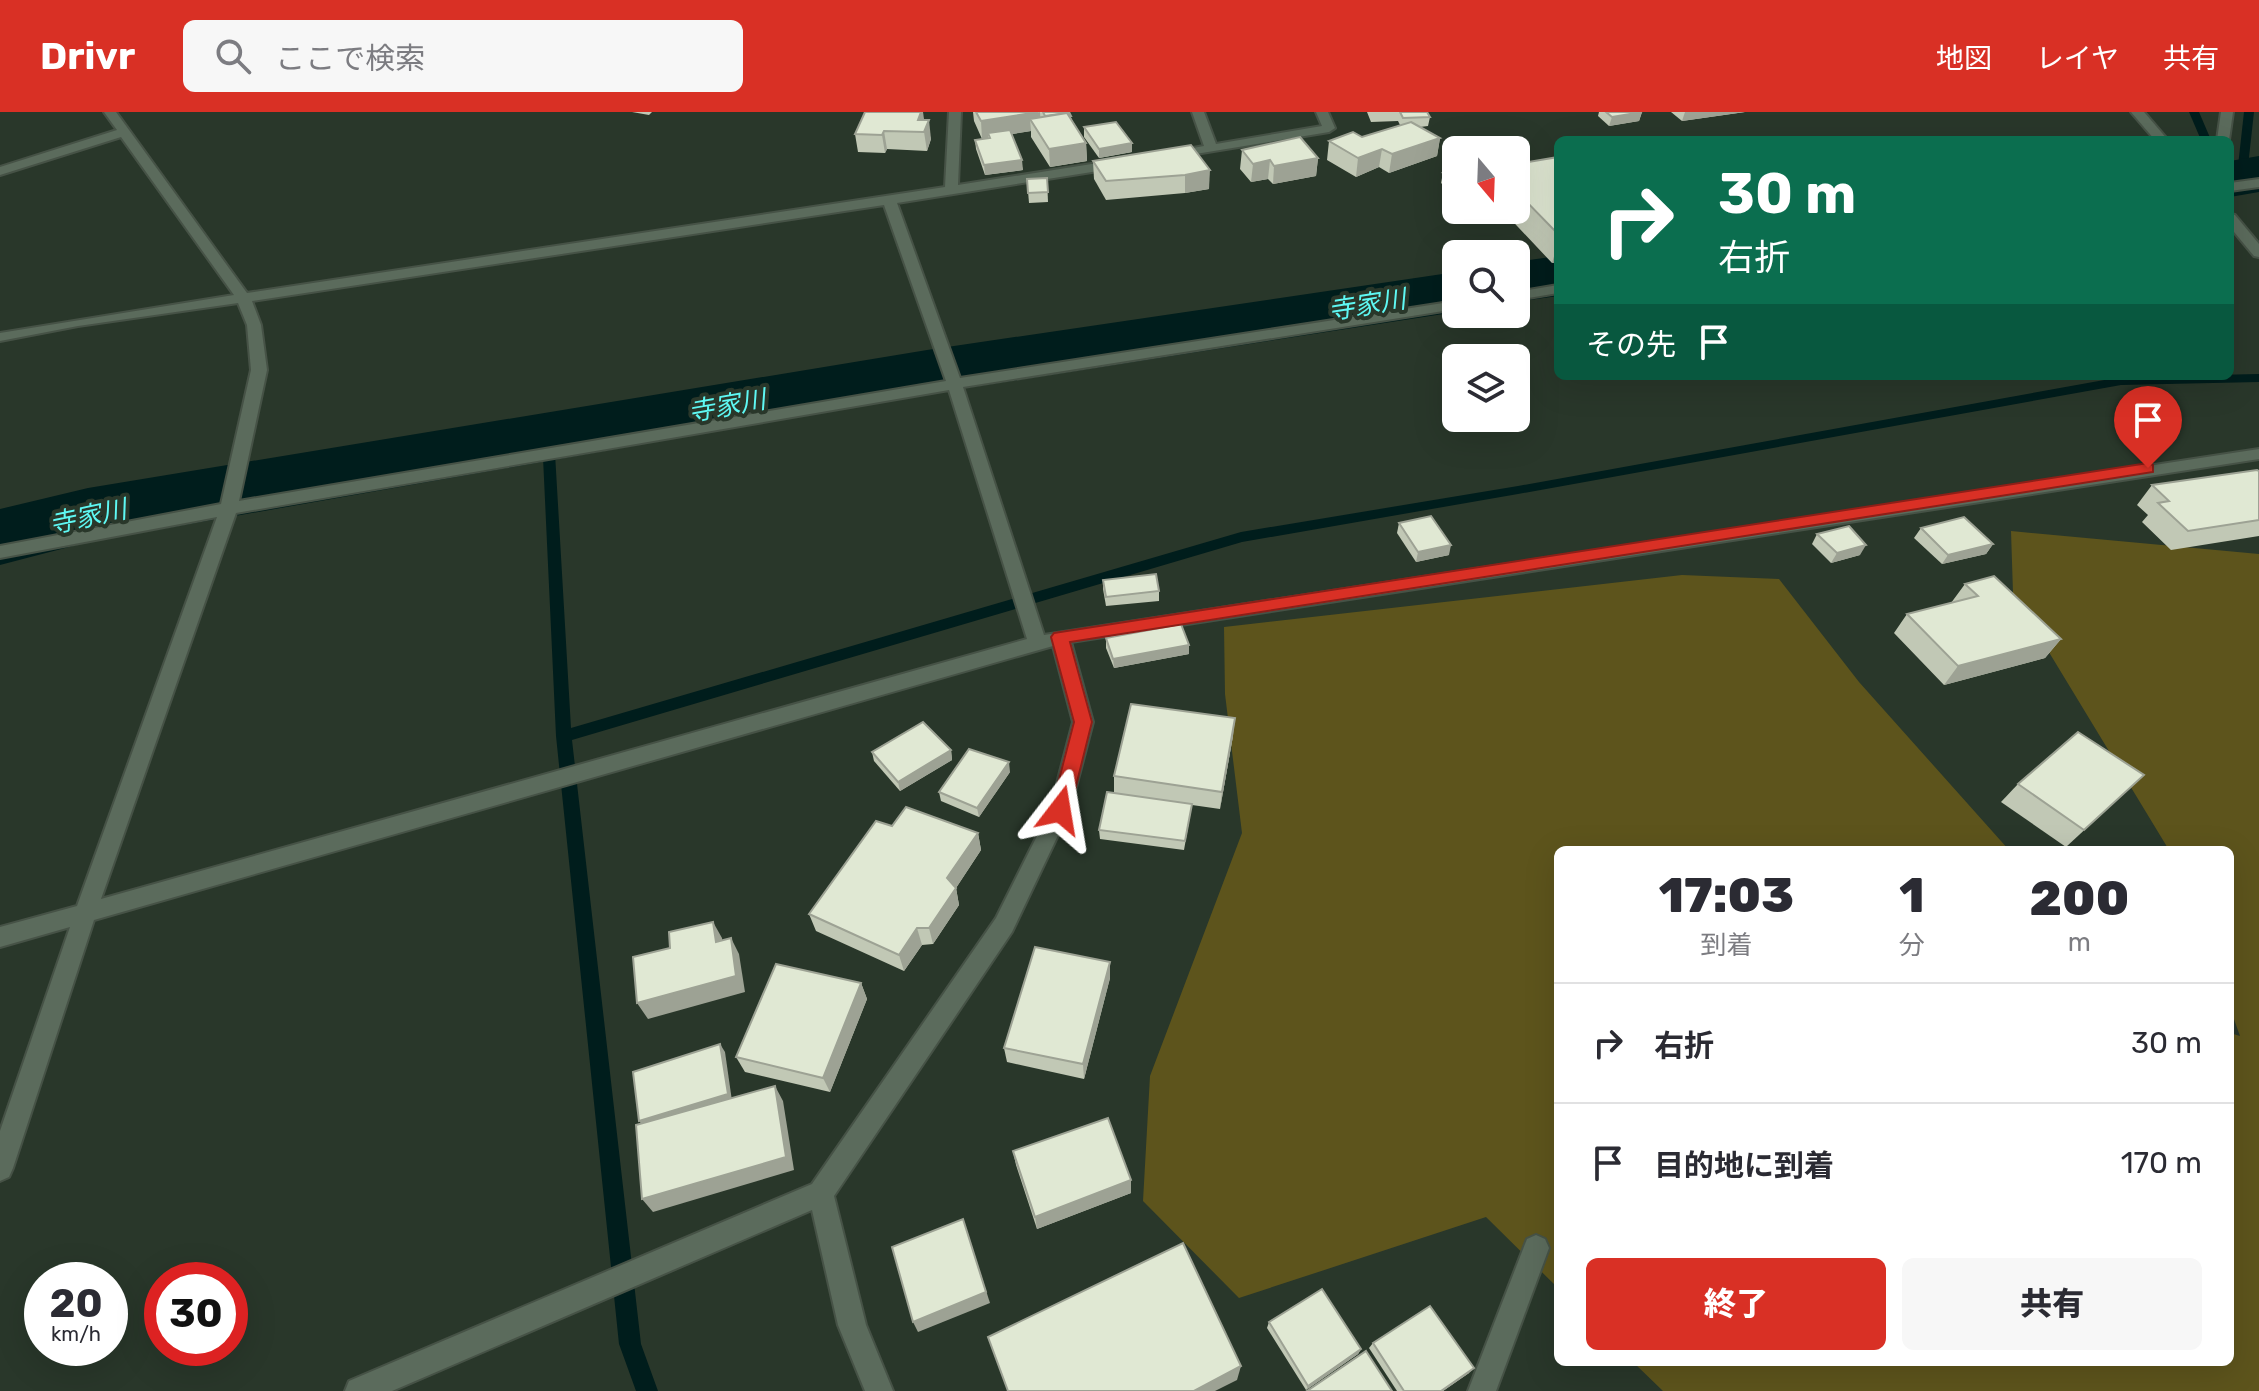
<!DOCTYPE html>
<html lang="ja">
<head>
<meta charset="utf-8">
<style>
  body { margin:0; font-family:Rubik,"Noto Sans JP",sans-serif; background:#f7f7f7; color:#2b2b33; height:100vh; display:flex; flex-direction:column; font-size:30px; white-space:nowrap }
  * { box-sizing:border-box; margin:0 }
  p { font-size:26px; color:#7c7c81 }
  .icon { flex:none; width:44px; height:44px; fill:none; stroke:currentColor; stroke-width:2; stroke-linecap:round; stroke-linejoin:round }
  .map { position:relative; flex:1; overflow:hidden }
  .details { position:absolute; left:1554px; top:734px; width:680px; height:520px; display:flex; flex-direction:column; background:#fff; border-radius:12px; box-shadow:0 8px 32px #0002 }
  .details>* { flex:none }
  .hud { position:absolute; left:1554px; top:24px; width:680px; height:244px; border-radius:12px; box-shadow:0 8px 32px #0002; background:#0b6e4f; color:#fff; overflow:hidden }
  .needle { width:52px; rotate:161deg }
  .buttons { position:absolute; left:1442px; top:24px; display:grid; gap:16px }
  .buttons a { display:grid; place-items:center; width:88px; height:88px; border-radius:12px; background:#fff; box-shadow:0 8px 32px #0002; font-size:40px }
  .speed { position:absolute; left:24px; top:1150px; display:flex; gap:16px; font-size:40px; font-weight:700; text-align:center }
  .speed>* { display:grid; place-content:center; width:104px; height:104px; border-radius:50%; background:#fff; box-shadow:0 8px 32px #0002; line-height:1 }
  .speed small { font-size:20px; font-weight:400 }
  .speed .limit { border:12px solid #d22; background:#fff; color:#111 }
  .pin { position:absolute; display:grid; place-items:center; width:68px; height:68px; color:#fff; margin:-82px -34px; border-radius:50% 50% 50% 0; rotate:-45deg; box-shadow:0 0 8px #0007 }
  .pin .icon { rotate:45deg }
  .me { position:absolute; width:88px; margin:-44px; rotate:14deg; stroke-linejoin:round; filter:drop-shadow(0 0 6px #0008) }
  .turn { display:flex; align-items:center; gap:28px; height:168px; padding:0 32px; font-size:36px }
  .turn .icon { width:104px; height:104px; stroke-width:2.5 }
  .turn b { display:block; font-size:56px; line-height:68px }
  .then { display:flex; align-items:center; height:76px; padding:0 32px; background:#0003; gap:16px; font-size:30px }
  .eta { display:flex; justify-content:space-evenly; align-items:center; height:136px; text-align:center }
  .eta b { font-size:48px; font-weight:800; line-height:56px }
  .button { display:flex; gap:16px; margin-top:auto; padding:16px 32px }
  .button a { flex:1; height:92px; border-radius:12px; background:#d93025; color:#fff; font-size:32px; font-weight:800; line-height:92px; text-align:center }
  .button a+a { background:#f7f7f7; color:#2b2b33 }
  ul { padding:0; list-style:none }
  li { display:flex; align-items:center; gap:24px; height:120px; padding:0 32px; border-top:2px solid #e1e1e2 }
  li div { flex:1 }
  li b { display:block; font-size:30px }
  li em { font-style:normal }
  header { display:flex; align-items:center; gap:48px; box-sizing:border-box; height:112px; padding:0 40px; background:#d93025; color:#fff }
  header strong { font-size:38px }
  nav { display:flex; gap:44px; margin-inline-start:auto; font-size:28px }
  .search { width:560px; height:72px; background:#f7f7f7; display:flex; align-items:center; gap:20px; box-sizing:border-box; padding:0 28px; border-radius:12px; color:#7c7c81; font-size:30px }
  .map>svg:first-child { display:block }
</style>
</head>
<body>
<header>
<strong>Drivr</strong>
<div class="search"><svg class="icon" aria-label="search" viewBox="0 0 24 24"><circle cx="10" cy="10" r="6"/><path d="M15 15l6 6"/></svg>ここで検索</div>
<nav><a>地図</a><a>レイヤ</a><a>共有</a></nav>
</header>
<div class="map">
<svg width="2259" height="1279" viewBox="0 0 2259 1279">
  <rect width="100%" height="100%" fill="#29372a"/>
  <g fill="#5d541c">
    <polygon points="2011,419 2259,442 2259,1279 1663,1279 1633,1250 2230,1250 2230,921 2240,924 2230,896 2230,738 2169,738 2013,481"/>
    <polygon points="1682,463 1779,467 1859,570 2009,738 1558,738 1558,1176 1486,1105 1239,1186 1143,1089 1150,964 1242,721 1225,582 1224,515"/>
  </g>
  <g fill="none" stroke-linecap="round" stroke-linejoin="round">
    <g fill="#001d1c" fill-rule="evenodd">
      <polygon points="2189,0 2199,0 2211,28 2201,28"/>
      <polygon points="2244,0 2254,0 2247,63 2242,66 2237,63"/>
      <polygon points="2259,262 2259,270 2121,273 1518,382 1242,430 572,628 641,1232 658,1279 636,1279 619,1232 556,624 542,324 543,321 553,321 554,324 571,616 1241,420 1518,374 2121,265"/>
    </g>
    <g fill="#001d1c" fill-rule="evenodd">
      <polygon points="2259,44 2259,80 2230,85 2230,49"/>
      <polygon points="1558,144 1558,184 1516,190 1516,150"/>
      <polygon points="1456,160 1456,200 927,282 88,430 0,453 0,397 88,376 927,238"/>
    </g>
    <defs>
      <g id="street">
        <path d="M104,0h12l131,181 698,-106 4,-75h12l-3,73 159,-25 6,4 -6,4 -220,35 63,175 496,-77v8l-493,78 81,248 1215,-186v10l-1188,183 22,80 -23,88 -58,122 -178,264 32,129 27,66h-28l-27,-66 -26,-115 -420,181h-47l4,-10 463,-197 184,-266 54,-108 23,-88 -20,-76 -959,274 -81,248 -4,9 -9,4v-50l70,-204 -70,20v-20l77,-21 140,-389 -217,41v-12l221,-42 30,-134 -4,-45 -9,-22 -160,23 -78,15v-8l234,-38 -113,-158 -121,38v-8l117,-37zM884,93l62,176 -707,120 28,-131 -6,-45 -9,-24zM949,278l78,249 -926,260 135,-386z"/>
        <polygon points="1192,0 1204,0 1216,32 1322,14 1316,0 1328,0 1335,16 1329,20 1165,47 1165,41 1204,34"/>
        <polygon points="2221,0 2233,0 2229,28 2217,28"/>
        <polygon points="2259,67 2259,75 2230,79 2230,71"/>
        <polygon points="1558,173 1558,181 1516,188 1516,180"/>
        <polygon points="1536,1123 1545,1127 1549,1136 1496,1279 1468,1279 1527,1127"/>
      </g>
      <g id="secondary">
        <polygon points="2131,0 2144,0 2168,28 2155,28"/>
        <polygon points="2230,102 2235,103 2259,132 2259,145 2254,144 2230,115"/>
      </g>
    </defs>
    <use href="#street" stroke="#465246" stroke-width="4"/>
    <use href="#secondary" stroke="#465246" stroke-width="4"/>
    <use href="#street" fill="#5b6b5c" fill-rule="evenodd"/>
    <use href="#secondary" fill="#5b6b5c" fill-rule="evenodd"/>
  </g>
  <g fill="#c1c8b5">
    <polygon points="632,0 652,0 649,3"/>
    <polygon points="973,0 1069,0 1072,8 1086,31 1087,49 1050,55 1031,25 1031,19 1012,22 1023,58 985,63 976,37 975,28 982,27 974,9"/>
    <polygon points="1367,0 1427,0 1430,5 1428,14 1420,15 1440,26 1437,44 1389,61 1379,55 1356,65 1327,48 1329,29 1362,25 1400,13 1398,9 1371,10"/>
    <polygon points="1599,0 1642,0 1639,9 1609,14 1598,4"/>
    <polygon points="1671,0 1745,0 1682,9"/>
    <polygon points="924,8 931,27 927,39 887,37 885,41 858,40 855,22"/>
    <polygon points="1084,15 1132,40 1099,46 1084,25"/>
    <polygon points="1191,33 1209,77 1185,81 1106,88 1094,67 1093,49"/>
    <polygon points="1242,38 1318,46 1316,64 1273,72 1268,67 1251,70 1240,57"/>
    <polygon points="1558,45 1558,150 1552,151 1502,98 1516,98 1516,52"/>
    <polygon points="1456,58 1456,83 1454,83 1441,71 1443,61"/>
    <polygon points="1047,66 1048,90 1029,91 1027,67"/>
    <polygon points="2259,359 2259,424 2171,438 2142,410 2148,403 2137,393 2152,373"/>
    <polygon points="1399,411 1449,443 1416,450 1397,421"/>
    <polygon points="1921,416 1993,432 1986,442 1942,452 1914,426"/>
    <polygon points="1817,422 1860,443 1831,451 1812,432"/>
    <polygon points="1103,468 1159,479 1159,489 1106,494 1103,477"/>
    <polygon points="1965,472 2061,527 2045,546 1944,573 1894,521 1907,502 1951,491"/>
    <polygon points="1106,526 1189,533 1189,542 1114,556 1106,536"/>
    <polygon points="1233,624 1220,697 1192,693 1184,738 1100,727 1099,718 1114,681 1114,664"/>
    <polygon points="951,638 952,648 900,679 874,649 872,640"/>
    <polygon points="1010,660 979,705 941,689 939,680"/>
    <polygon points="2144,663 2066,735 2001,690 2018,672"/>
    <polygon points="978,721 981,738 956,776 959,793 933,832 922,833 904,859 816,819 809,802"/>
    <polygon points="1110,850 1110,866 1084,967 1007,950 1004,936"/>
    <polygon points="861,871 867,887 830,980 745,960 736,945"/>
    <polygon points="1013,1039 1131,1068 1131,1081 1037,1117 1016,1053"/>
    <polygon points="1269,1210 1361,1237 1358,1242 1306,1278 1267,1216"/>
    <polygon points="1373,1231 1469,1261 1443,1279 1397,1279 1369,1236"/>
  </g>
  <g fill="#9da294">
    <polygon points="921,0 923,0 925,14 918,8"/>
    <polygon points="1040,0 1041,18 1030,7 1031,19 990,26 988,21 988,26 982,27 981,9"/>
    <polygon points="1642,0 1639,9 1609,14 1612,5"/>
    <polygon points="1685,0 1745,0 1682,9"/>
    <polygon points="929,8 931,27 927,39 924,20"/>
    <polygon points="884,19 887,37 885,41 882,23"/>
    <polygon points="1440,26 1437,44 1389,61 1392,42"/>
    <polygon points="1086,31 1087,49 1050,55 1049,37"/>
    <polygon points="1132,31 1132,40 1099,46 1099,37"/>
    <polygon points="1382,37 1379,55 1356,65 1358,46"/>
    <polygon points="1318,46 1316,64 1273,72 1274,54"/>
    <polygon points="1022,48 1023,58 985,63 984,53"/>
    <polygon points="1270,48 1268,67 1251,70 1253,52"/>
    <polygon points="1210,58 1209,77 1185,81 1185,63"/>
    <polygon points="1558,131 1558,150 1552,151"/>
    <polygon points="1993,432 1986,442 1942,452 1948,443"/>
    <polygon points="1451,433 1449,443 1416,450 1418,440"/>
    <polygon points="1866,433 1860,443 1831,451 1837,441"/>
    <polygon points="2061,527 2045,546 1944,573 1958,554"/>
    <polygon points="1189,533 1189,542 1114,556 1113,547"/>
    <polygon points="1235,606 1233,624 1220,697 1222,680"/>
    <polygon points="951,638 952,648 900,679 898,670"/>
    <polygon points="1009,650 1010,660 979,705 977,696"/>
    <polygon points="978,721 981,738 956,776 959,793 933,832 929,816 947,766"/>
    <polygon points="713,810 722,826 724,847 716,830"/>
    <polygon points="917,816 922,833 904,859 899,843"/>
    <polygon points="731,826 739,842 745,880 648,907 637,891"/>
    <polygon points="1110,850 1110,866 1084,967 1083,952"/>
    <polygon points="861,871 867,887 830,980 823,966"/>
    <polygon points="720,932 725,940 732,989 645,1016 639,1009"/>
    <polygon points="775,974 783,989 794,1058 653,1100 642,1087"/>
    <polygon points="1131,1068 1131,1081 1037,1117 1035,1105"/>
    <polygon points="963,1107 990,1191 918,1220 913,1210"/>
    <polygon points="1361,1237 1358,1242 1306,1278 1308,1274"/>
    <polygon points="1241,1254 1237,1268 1215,1279 1194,1279"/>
    <polygon points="1474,1256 1469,1261 1443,1279 1441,1279"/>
  </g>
  <g fill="#e0e8d3" stroke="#9da294" stroke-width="2">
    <polygon points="865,0 921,0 918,8 929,8 924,20 884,19 882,23 855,22"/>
    <polygon points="976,0 1038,0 981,9"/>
    <polygon points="1043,0 1069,0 1071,4 1069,4 1067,1 1045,4"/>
    <polygon points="1400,0 1427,0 1430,5 1403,6"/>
    <polygon points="1606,0 1642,0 1612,5"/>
    <polygon points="1067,1 1086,31 1049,37 1030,7"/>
    <polygon points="1116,10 1132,31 1099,37 1084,15"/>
    <polygon points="1411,10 1440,26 1392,42 1382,37 1358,46 1329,29 1353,20 1362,25"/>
    <polygon points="1010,18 1022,48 984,53 975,28 990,26 988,21"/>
    <polygon points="1300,25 1318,46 1274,54 1270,48 1253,52 1242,38"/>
    <polygon points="1191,33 1210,58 1185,63 1106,69 1093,49"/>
    <polygon points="1558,45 1558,122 1516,79 1516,52"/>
    <polygon points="1456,58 1456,73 1443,61"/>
    <polygon points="1047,66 1048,80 1028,81 1027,67"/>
    <polygon points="2257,358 2259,359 2259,408 2188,419 2158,391 2169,389 2152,373"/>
    <polygon points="1431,404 1451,433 1418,440 1399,411"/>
    <polygon points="1964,405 1993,432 1948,443 1921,416"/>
    <polygon points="1849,414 1866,433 1837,441 1817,422"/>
    <polygon points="1156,462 1159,479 1106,485 1103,468"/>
    <polygon points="1994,464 2061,527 1958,554 1907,502 1978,484 1965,472"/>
    <polygon points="1181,512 1189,533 1113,547 1106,526"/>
    <polygon points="1131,592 1235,606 1222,680 1114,664"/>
    <polygon points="923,610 951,638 898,670 872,640"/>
    <polygon points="2078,620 2144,663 2084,718 2018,672"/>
    <polygon points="969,637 1009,650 977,696 939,680"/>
    <polygon points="1107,680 1192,692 1185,729 1099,718"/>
    <polygon points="906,695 978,721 947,766 956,776 929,816 917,816 899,843 809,802 876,709 892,714"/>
    <polygon points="713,810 716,830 731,826 736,864 637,891 633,845 670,836 669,820"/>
    <polygon points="1035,835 1110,850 1083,952 1004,936"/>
    <polygon points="776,852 861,871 823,966 736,945"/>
    <polygon points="720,932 728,982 639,1009 633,960"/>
    <polygon points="775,974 786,1045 642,1087 636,1013"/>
    <polygon points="1108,1006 1131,1068 1035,1105 1013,1039"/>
    <polygon points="963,1107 986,1180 913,1210 892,1135"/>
    <polygon points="1183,1131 1241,1254 1194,1279 1008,1279 988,1225"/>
    <polygon points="1322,1177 1361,1237 1308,1274 1269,1210"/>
    <polygon points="1430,1194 1474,1256 1441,1279 1404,1279 1373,1231"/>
    <polygon points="1366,1239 1392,1279 1307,1279"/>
  </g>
  <polygon fill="#d93025" stroke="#8d1f18" stroke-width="2" points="2148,351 2153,353 2153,360 1070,530 1092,610 1070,698 1067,704 1054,704 1051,698 1074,610 1051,525 1054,521"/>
  <g text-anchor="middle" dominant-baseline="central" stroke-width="8" stroke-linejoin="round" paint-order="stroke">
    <g font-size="26" font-style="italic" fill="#5ef8f3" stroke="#29372a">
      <text transform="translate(1367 193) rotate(-9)">寺家川</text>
      <text transform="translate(727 294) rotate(-10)">寺家川</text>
      <text transform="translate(88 405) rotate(-12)">寺家川</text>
    </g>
  </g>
</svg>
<div class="buttons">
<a><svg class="needle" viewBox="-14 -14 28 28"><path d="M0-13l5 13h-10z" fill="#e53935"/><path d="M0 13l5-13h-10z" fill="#7c7c81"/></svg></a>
<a><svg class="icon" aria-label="search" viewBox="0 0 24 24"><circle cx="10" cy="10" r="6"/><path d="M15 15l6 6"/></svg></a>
<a><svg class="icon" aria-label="layers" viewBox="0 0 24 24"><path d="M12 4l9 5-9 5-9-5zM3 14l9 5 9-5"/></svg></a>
</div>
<div class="speed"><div>20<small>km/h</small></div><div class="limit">30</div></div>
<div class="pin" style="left:2148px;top:356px;background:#d93025"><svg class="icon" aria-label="arrive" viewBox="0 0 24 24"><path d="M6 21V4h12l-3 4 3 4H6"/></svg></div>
<svg class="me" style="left:1060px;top:698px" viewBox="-20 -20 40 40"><path d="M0-17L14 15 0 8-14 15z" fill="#d93025" stroke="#fff" stroke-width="4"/></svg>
<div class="hud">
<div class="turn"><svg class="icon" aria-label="right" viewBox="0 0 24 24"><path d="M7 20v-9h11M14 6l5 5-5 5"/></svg><div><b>30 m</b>右折</div></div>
<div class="then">その先<svg class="icon" aria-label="arrive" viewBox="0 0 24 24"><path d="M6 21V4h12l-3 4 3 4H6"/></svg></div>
</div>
<section class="details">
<div class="eta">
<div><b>17:03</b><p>到着</p></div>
<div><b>1</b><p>分</p></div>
<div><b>200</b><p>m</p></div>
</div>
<ul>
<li><svg class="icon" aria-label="right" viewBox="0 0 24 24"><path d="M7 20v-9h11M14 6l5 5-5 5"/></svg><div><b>右折</b></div><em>30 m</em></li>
<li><svg class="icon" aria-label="arrive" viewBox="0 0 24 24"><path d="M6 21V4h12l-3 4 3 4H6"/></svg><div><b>目的地に到着</b></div><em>170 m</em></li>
</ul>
<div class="button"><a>終了</a><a>共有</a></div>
</section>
</div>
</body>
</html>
